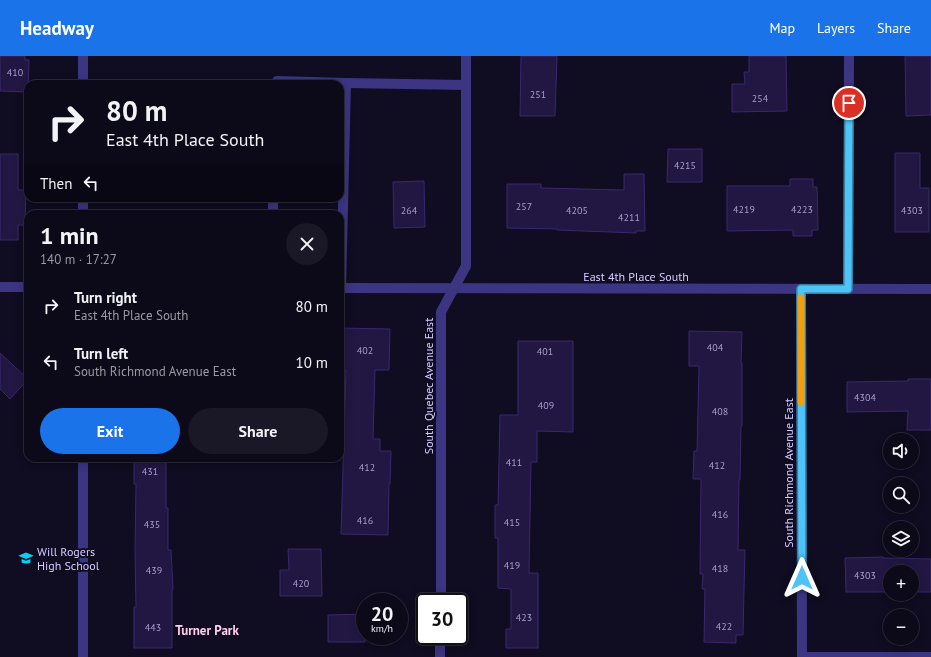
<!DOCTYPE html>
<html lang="en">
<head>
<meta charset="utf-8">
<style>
  body { margin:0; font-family:"PT Sans",sans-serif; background:#1a1726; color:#f1f3f6; height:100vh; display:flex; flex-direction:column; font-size:15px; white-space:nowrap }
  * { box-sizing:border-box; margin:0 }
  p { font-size:13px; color:#9a9aa2 }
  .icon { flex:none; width:22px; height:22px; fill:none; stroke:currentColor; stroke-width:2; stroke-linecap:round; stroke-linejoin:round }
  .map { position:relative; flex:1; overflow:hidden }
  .panel { position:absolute; left:24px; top:154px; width:320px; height:252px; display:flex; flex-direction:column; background:#0c0919; border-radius:12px; box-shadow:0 2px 10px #0003,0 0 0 1px #2c2a38 }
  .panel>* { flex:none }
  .top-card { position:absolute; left:24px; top:24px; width:320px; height:122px; border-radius:12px; box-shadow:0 2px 10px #0003,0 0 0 1px #2c2a38; background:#0c0919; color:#f1f3f6; overflow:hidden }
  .controls { position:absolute; left:883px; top:377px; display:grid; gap:8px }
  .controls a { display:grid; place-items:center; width:36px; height:36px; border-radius:50%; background:#0c0919; box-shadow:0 2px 10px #0003,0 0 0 1px #2c2a38; font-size:20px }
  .speed { position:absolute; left:356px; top:537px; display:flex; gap:8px; font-size:20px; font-weight:700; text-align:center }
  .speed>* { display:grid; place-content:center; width:52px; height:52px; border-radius:50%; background:#0c0919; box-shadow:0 2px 10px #0003,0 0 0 1px #2c2a38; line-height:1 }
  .speed small { font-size:10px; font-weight:400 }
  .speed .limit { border:2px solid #111; border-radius:6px; background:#fff; color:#111 }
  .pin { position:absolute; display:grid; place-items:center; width:34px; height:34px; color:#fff; margin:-17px; border:2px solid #fff; border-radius:50%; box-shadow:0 1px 4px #0007 }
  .me { position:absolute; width:44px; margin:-22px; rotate:0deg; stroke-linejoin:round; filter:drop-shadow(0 0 3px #0008) }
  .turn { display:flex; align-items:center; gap:14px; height:84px; padding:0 16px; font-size:18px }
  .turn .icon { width:52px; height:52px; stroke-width:2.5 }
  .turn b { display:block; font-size:28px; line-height:34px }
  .then { display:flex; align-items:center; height:38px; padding:0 16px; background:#0003; gap:8px; font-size:15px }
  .round { display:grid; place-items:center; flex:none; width:42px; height:42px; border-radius:21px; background:#1a1726 }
  .summary { display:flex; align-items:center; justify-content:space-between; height:68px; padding:0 16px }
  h1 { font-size:24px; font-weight:700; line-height:30px }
  .cta { display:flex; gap:8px; margin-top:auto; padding:8px 16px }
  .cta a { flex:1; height:46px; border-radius:24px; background:#1a73e8; color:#fff; font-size:16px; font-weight:700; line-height:46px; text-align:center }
  .cta a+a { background:#1a1726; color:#f1f3f6 }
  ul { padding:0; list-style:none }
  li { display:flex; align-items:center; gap:12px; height:56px; padding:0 16px }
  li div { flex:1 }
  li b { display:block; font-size:15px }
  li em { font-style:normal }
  header { display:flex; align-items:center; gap:24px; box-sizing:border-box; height:56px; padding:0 20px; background:#1a73e8; color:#fff }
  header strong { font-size:19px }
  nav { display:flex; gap:22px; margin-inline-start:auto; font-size:14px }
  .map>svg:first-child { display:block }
</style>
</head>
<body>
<header>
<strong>Headway</strong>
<nav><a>Map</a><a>Layers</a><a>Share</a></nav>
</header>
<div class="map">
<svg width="931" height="601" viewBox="0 0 931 601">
  <rect width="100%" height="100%" fill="#100c21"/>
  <g fill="#221742" stroke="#39286f">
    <polygon points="0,0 25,0 25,4 29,4 28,36 0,35"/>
    <polygon points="521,0 557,0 555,60 520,60"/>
    <polygon points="749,0 786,0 787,55 732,56 732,28 745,28 744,16 749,16"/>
    <polygon points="905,0 931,0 931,59 906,60"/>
    <polygon points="668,93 702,93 702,126 667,126"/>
    <polygon points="895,97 920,97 920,132 929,132 929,176 895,176"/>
    <polygon points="0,98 18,98 18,134 26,134 25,169 18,169 18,184 0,184"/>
    <polygon points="624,118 644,118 645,175 636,175 636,177 557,174 557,173 507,172 507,128 541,128 541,132 624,134"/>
    <polygon points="790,123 813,123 813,131 817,131 818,174 812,174 812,180 793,180 793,174 727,175 727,130 790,130"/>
    <polygon points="424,125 425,171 394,172 393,126"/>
    <polygon points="340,272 390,273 389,314 375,314 373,383 380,383 380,395 391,395 390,428 389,428 388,479 341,478 346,314 340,314"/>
    <polygon points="689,275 742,276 741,307 742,307 742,370 741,370 740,424 739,424 738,494 745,494 744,534 743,579 736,579 736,587 704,586 705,533 702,533 703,518 700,518 701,423 693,423 694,395 697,395 699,310 689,310"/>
    <polygon points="518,285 573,285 573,376 537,375 537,406 531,406 529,517 538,517 538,592 506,592 506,573 511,573 511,533 498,532 498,482 495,482 495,449 498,449 500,359 518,359"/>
    <polygon points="0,297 28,323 10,343 0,333"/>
    <polygon points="908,323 931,323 931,374 907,374 908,355 847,356 847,326 908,325"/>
    <polygon points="134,402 166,402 166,452 168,452 168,494 171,494 173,533 172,533 172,592 134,592 134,551 136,551 135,495 136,428 134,428"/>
    <polygon points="288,493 321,493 322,540 280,540 280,514 289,514"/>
    <polygon points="883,501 883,502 931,503 931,536 912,536 912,516 890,516 890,536 846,536 845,502"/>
    <polygon points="365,558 365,586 328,586 328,559"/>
  </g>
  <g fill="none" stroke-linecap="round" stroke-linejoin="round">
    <g stroke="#3b3582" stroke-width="10">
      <polyline points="346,27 466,29"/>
      <polyline points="83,28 83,0"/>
      <polyline points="277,28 277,25 346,27 341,232"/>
      <polyline points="83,142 83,158"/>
      <polyline points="273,158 273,142"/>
      <polyline points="0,231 28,231"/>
      <polyline points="340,232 931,233"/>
      <polyline points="801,233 802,601"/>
      <polyline points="848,233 849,0"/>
      <polyline points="83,402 83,601"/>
      <polyline points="441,546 441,256 466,210 466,0"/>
      <polyline points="440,601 440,580"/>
      <polyline points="802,601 931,601"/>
    </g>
  </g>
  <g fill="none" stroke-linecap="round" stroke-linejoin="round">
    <defs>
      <polyline id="route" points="802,522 801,233 848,233 849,47"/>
    </defs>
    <use href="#route" stroke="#337fa1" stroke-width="10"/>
    <use href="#route" stroke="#4fc3f7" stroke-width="7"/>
    <polyline stroke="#f59e0b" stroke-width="7" points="801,242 801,346"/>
  </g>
  <defs>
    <symbol id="school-bare" viewBox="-9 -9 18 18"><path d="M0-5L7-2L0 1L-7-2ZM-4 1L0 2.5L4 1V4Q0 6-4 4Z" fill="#00d3f7" stroke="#100c21" stroke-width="2.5" paint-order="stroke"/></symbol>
  </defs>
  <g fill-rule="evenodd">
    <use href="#school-bare" x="16" y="492" width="20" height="20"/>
  </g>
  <g text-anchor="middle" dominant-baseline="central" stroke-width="4" stroke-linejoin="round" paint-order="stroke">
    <g font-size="10" fill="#a89fd0">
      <text x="15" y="16">410</text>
      <text x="538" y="38">251</text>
      <text x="760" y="42">254</text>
      <text x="685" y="109">4215</text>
      <text x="524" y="150">257</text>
      <text x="744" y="153">4219</text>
      <text x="802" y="153">4223</text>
      <text x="409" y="154">264</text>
      <text x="577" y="154">4205</text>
      <text x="912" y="154">4303</text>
      <text x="629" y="161">4211</text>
      <text x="715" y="291">404</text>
      <text x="365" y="294">402</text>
      <text x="545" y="295">401</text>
      <text x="865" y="341">4304</text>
      <text x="546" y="349">409</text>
      <text x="720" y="355">408</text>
      <text x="514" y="406">411</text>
      <text x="717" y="409">412</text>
      <text x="367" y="411">412</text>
      <text x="150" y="415">431</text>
      <text x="720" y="458">416</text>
      <text x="365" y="464">416</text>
      <text x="512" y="466">415</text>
      <text x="152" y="468">435</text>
      <text x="512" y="509">419</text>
      <text x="720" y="512">418</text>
      <text x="154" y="514">439</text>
      <text x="865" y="519">4303</text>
      <text x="301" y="527">420</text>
      <text x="524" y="561">423</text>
      <text x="724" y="570">422</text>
      <text x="153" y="571">443</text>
    </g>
    <g font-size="12" fill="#d4ccff" stroke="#100c21">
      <text x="636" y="220">East 4th Place South</text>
      <text transform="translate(428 330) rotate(-90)">South Quebec Avenue East</text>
      <text transform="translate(788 417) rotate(-90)">South Richmond Avenue East</text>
    </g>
    <g font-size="12" fill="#d4ccff" stroke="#100c21" text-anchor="start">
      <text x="37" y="495">Will Rogers<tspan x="37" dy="14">High School</tspan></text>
    </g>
    <g font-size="13" font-weight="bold" fill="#ffceeb" stroke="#100c21">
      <text x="207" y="574">Turner Park</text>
    </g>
  </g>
</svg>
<div class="controls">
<a><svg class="icon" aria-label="sound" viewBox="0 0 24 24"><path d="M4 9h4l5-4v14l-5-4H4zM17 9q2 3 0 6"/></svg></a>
<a><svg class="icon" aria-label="search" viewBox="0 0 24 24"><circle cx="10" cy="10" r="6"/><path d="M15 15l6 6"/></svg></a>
<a><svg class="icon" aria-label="layers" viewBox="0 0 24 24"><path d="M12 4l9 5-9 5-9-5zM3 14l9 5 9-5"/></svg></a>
<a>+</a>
<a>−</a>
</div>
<div class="speed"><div>20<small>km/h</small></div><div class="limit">30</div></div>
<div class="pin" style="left:849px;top:47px;background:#d93025"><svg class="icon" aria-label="arrive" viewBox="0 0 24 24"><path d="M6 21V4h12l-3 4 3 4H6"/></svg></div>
<svg class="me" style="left:802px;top:522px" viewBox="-20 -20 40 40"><path d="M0-17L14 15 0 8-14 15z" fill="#4fc3f7" stroke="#fff" stroke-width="4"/></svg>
<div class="top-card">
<div class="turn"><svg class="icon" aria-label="right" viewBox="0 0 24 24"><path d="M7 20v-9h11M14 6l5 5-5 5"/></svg><div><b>80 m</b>East 4th Place South</div></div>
<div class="then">Then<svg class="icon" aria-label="left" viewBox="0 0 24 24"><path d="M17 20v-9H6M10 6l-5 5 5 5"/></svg></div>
</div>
<section class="panel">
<div class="summary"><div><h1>1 min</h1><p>140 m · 17:27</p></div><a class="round"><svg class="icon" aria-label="close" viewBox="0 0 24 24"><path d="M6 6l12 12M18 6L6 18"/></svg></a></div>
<ul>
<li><svg class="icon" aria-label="right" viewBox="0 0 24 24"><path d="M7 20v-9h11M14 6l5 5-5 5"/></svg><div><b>Turn right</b><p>East 4th Place South</p></div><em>80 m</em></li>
<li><svg class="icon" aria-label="left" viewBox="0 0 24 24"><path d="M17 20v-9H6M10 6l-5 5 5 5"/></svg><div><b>Turn left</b><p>South Richmond Avenue East</p></div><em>10 m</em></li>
</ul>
<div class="cta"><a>Exit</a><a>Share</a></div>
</section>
</div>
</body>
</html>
